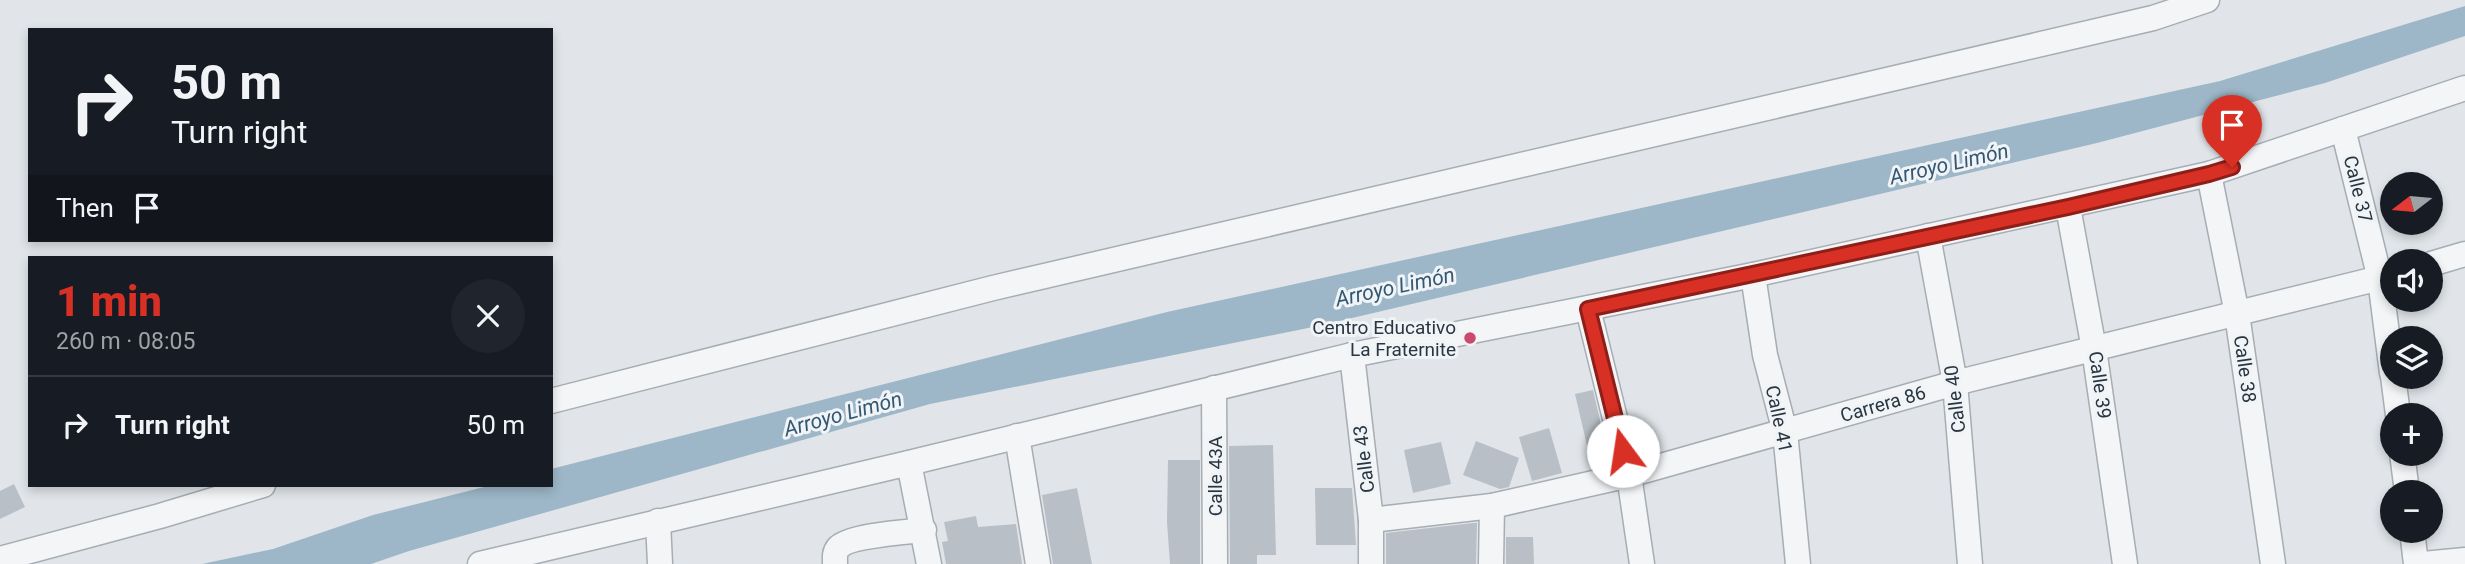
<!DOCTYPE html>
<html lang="en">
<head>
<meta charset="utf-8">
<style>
  body { margin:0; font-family:Roboto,sans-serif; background:#20242c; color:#f1f3f6; height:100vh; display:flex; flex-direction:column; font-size:26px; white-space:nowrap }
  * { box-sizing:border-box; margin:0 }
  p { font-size:23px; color:#9ea1a6 }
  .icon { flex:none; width:38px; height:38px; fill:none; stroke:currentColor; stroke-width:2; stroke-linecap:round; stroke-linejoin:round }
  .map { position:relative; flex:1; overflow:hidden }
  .sheet { position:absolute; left:28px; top:256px; width:525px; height:231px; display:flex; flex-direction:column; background:#171b24; border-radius:0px; box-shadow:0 4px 10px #0003 }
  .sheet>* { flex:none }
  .guide { position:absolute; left:28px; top:28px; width:525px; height:214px; border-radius:0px; box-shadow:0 4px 10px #0003; background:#171b24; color:#f1f3f6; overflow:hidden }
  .needle { width:46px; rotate:254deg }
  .fabs { position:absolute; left:2380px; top:172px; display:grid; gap:14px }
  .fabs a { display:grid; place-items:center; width:63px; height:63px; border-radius:50%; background:#171b24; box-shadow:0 4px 10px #0003; font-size:35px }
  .pin { position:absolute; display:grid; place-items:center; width:60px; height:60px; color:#fff; margin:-72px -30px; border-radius:50% 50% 50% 0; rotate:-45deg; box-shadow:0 0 7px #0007 }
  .pin .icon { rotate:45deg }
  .me { position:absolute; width:77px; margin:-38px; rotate:346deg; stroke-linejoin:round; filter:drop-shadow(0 0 5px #0008) }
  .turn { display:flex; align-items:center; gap:24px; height:147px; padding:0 28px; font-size:32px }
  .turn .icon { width:91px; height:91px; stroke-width:2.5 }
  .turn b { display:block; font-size:49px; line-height:60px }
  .then { display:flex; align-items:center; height:66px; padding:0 28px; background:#0003; gap:14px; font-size:26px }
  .round { display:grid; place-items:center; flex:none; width:74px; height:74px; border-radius:37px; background:#20242c }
  .summary { display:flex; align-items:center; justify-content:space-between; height:119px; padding:0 28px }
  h1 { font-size:42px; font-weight:800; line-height:52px; color:#d93025 }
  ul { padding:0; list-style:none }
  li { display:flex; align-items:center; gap:21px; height:98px; padding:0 28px; border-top:2px solid #363941 }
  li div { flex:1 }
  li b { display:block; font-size:26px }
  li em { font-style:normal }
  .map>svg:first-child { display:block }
</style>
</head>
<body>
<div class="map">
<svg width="2465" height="564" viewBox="0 0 2465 564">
  <rect width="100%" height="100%" fill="#e1e5e9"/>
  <polygon fill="#9db7c8" points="2465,6 2465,36 2325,83 2097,143 1318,326 930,404 409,551 371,564 202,564 273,549 373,515 492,485 551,485 551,469 1167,312 2220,81"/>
  <g fill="#b8bfc6">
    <polygon points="1593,390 1606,446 1588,450 1575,394"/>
    <polygon points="1549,428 1562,473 1532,481 1519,437"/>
    <polygon points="1476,441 1519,458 1509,487 1500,489 1463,475"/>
    <polygon points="1441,442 1451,484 1413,493 1404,450"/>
    <polygon points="1273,445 1276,555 1257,555 1257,564 1230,564 1229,446"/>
    <polygon points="1168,460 1200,460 1200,564 1170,564 1167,522"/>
    <polygon points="14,484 25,507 0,519 0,491"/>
    <polygon points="1077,488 1092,564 1053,564 1042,495"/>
    <polygon points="1315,488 1352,488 1356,545 1316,545"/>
    <polygon points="976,516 978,527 1016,524 1022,564 946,564 942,542 948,541 944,522"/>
    <polygon points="1473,523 1477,523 1476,564 1386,564 1386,533"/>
    <polygon points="1506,537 1533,537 1534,564 1506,564"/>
  </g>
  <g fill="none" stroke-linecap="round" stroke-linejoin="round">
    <defs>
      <g id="street">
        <polyline points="2343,129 2380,279 2392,373"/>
        <polyline points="2209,174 2237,314 2273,564"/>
        <polyline points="2068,207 2094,349 2125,564"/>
        <polyline points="1928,236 1955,383 1970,564"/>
        <polyline points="2431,264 2465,254"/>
        <polyline points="1753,275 1765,355 1785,432 1798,564"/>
        <polyline points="1588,309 1629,475 1642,564"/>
        <polyline points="1352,355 1371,520 1371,564"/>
        <polyline points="2393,376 2398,415"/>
        <polyline points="1214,388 1215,564"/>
        <polyline points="551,401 993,288 2153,18 2207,0"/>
        <polyline points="1017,436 1038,564"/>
        <polyline points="2402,453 2407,492"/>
        <polyline points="909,463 929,564"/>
        <polyline points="1371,520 1492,506 1629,475 1955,383 2392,275"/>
        <polyline points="658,521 660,564"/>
        <polyline points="2412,530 2416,564"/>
        <polyline points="0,559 160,516 263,485"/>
        <polyline points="480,564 909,463 1352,355 1753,275 2209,174 2465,88"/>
        <path d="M835,564c0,-6 -1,-11 3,-16 10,-12 68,-16 86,-18"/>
        <polyline points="1491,564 1492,506"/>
        <polyline points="2423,564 2465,560"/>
      </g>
    </defs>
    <use href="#street" stroke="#a6adb3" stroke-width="27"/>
    <use href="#street" stroke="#f3f5f7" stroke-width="24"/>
  </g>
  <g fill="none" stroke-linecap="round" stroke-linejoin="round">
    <defs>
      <polyline id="route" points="1623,451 1588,309 2068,207 2209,174 2232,167"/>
    </defs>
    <use href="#route" stroke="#8d1f18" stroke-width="18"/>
    <use href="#route" stroke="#d93025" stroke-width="12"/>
  </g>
  <circle fill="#cb496c" stroke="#f0f4f7" stroke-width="2.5" cx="1470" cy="338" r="7"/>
  <g text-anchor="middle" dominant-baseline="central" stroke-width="6" stroke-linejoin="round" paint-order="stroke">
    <g font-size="19" fill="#293540" stroke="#f0f4f7">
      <text transform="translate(2358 189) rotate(76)">Calle 37</text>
      <text transform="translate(2245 369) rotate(82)">Calle 38</text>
      <text transform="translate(2100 385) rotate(82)">Calle 39</text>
      <text transform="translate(1955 399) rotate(-97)">Calle 40</text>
      <text transform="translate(1883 404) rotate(-16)">Carrera 86</text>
      <text transform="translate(1779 419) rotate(78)">Calle 41</text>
      <text transform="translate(1364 459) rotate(-97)">Calle 43</text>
      <text transform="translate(1215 476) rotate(-90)">Calle 43A</text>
    </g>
    <g font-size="19" fill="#293540" stroke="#f0f4f7" text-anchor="end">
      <text x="1456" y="327">Centro Educativo<tspan x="1456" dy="22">La Fraternite</tspan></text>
    </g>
    <g font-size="21" font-style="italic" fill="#345873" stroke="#f0f4f7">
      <text transform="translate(1949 164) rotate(-13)">Arroyo Limón</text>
      <text transform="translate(1395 287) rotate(-12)">Arroyo Limón</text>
      <text transform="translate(843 414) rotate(-15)">Arroyo Limón</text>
    </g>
  </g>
</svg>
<div class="fabs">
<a><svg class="needle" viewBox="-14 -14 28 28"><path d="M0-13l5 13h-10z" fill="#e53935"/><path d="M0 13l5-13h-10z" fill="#9ea1a6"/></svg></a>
<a><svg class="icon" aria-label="sound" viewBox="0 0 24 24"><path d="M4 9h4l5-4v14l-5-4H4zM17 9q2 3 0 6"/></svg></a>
<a><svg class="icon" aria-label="layers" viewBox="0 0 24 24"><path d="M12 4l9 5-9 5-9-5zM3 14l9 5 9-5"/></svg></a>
<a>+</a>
<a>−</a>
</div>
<div class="pin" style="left:2232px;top:167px;background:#d93025"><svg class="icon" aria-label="arrive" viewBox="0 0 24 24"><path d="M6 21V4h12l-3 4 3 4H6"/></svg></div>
<svg class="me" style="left:1623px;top:451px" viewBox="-20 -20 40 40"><circle r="19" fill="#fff"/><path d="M0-13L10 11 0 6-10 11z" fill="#d93025"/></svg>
<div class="guide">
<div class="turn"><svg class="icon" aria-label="right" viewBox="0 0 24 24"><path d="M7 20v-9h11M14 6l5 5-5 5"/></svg><div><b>50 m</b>Turn right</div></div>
<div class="then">Then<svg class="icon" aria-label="arrive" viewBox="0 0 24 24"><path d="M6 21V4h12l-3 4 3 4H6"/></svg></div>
</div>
<section class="sheet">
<div class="summary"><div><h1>1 min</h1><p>260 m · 08:05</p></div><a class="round"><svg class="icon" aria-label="close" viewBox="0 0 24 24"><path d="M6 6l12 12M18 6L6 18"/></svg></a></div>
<ul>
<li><svg class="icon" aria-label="right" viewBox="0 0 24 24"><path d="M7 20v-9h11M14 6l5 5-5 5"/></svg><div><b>Turn right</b></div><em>50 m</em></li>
</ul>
</section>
</div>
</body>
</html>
